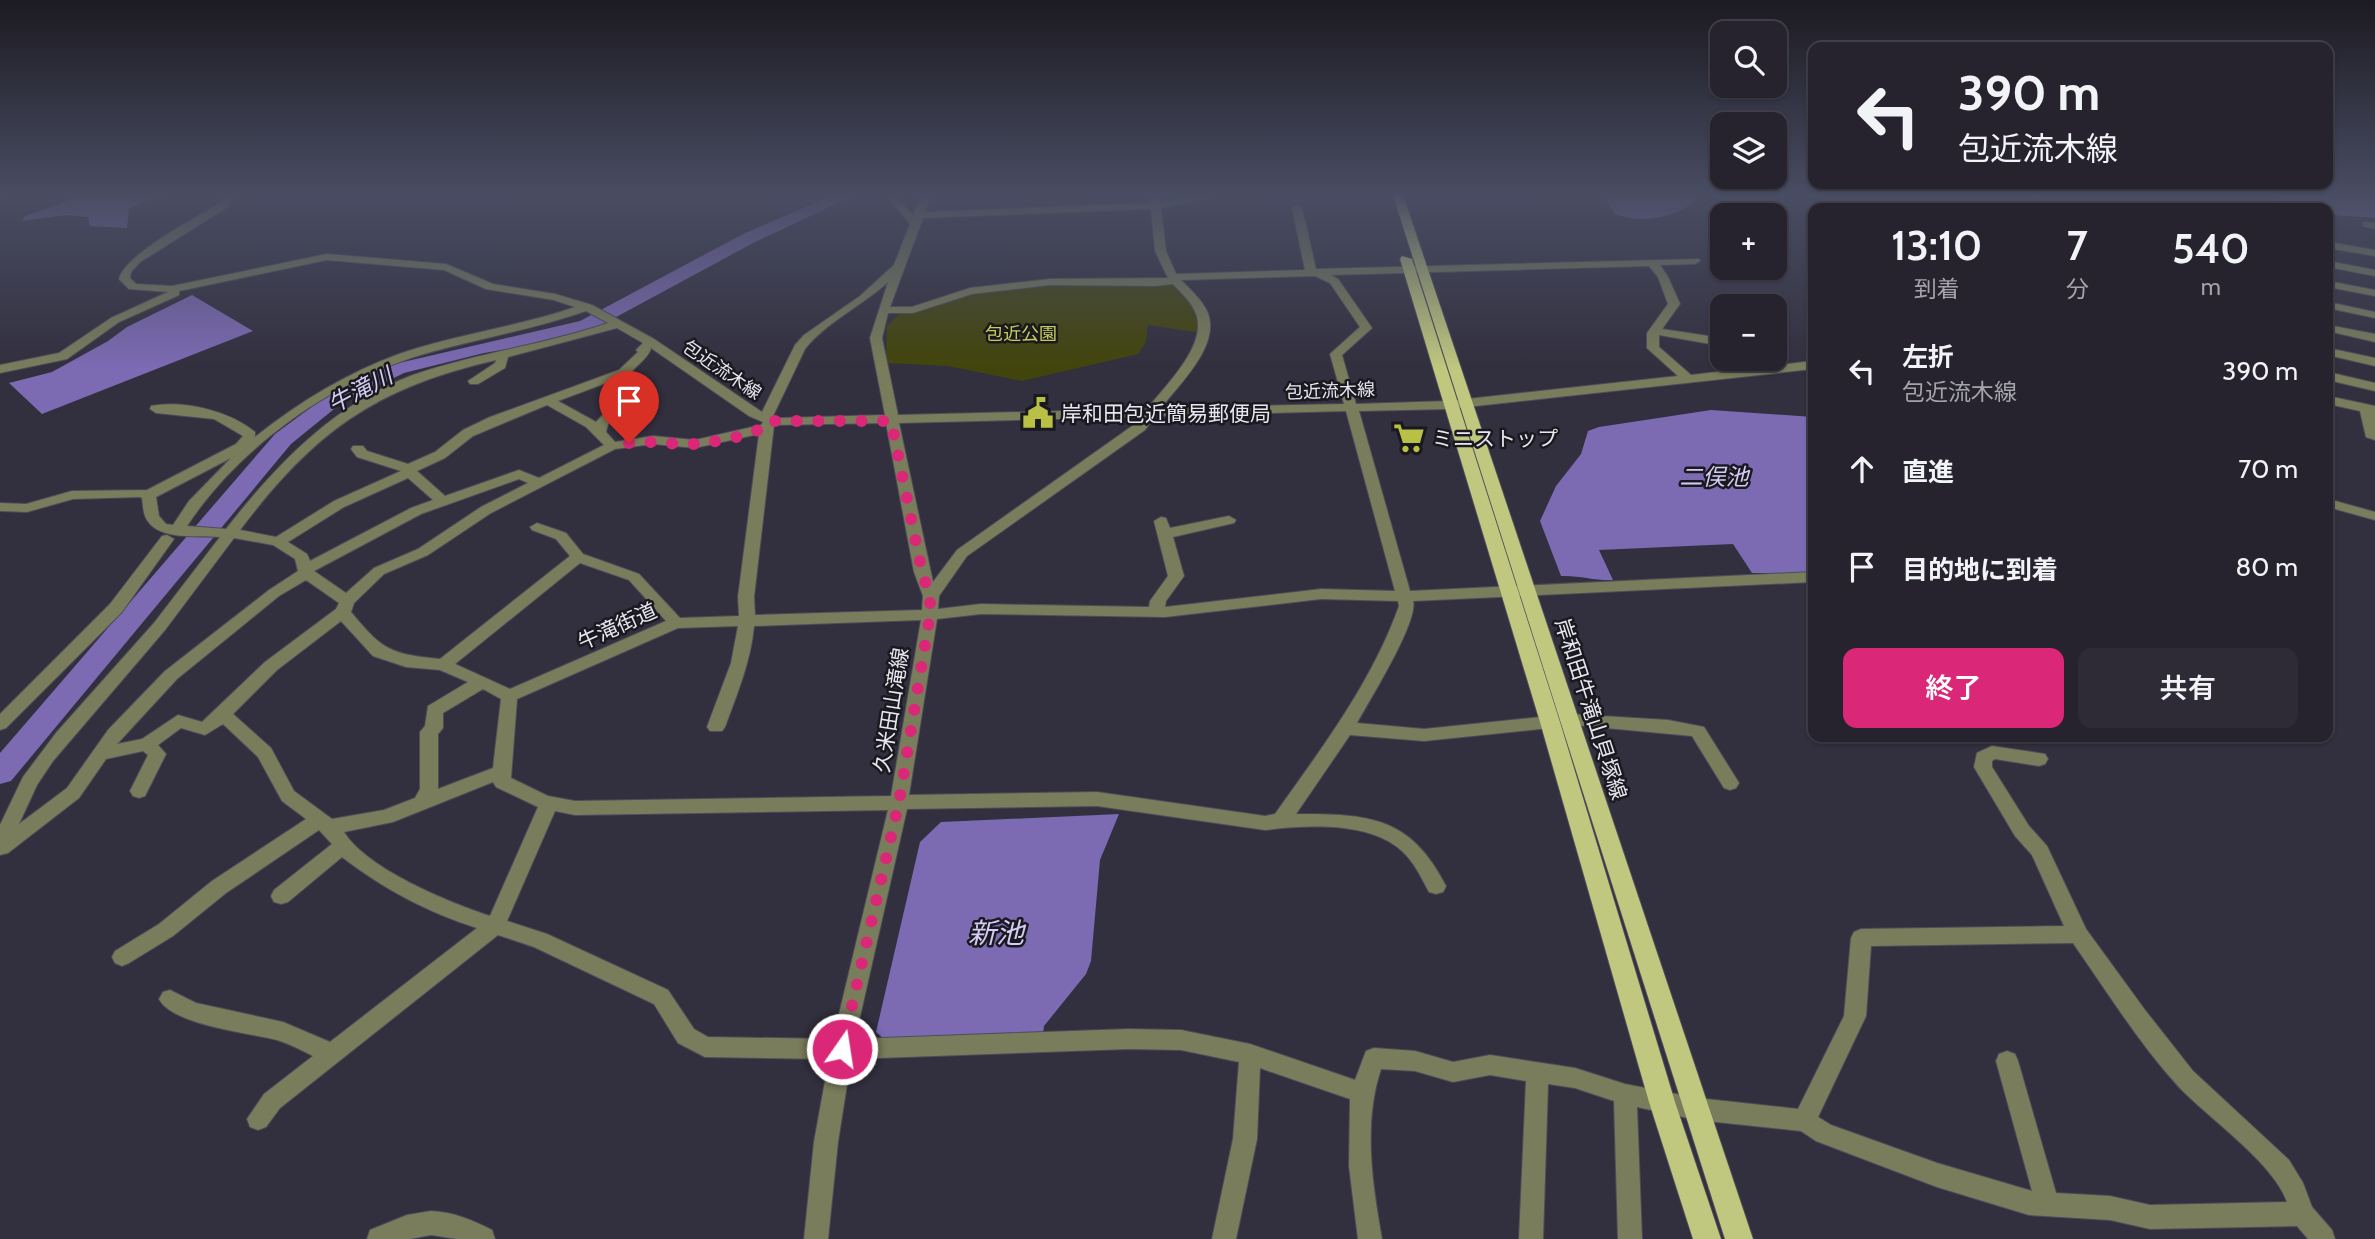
<!DOCTYPE html>
<html lang="ja">
<head>
<meta charset="utf-8">
<style>
  body { margin:0; font-family:Cabin,"Noto Sans JP",sans-serif; background:#2e2b36; color:#f1f3f6; height:100vh; display:flex; flex-direction:column; font-size:26px; white-space:nowrap }
  * { box-sizing:border-box; margin:0 }
  p { font-size:23px; color:#a4a4aa }
  .icon { flex:none; width:38px; height:38px; fill:none; stroke:currentColor; stroke-width:2; stroke-linecap:round; stroke-linejoin:round }
  .map { position:relative; flex:1; overflow:hidden }
  .details { position:absolute; left:1808px; top:203px; width:525px; height:539px; display:flex; flex-direction:column; background:#26232e; border-radius:14px; box-shadow:0 2px 5px #0004,0 0 0 2px #42404a }
  .details>* { flex:none }
  .top-card { position:absolute; left:1808px; top:42px; width:525px; height:147px; border-radius:14px; box-shadow:0 2px 5px #0004,0 0 0 2px #42404a; background:#26232e; color:#f1f3f6; overflow:hidden }
  .fabs { position:absolute; left:1710px; top:21px; display:grid; gap:14px }
  .fabs a { display:grid; place-items:center; width:77px; height:77px; border-radius:14px; background:#26232e; box-shadow:0 2px 5px #0004,0 0 0 2px #42404a; font-size:35px }
  .pin { position:absolute; display:grid; place-items:center; width:60px; height:60px; color:#fff; margin:-72px -30px; border-radius:50% 50% 50% 0; rotate:-45deg; box-shadow:0 0 7px #0007 }
  .pin .icon { rotate:45deg }
  .me { position:absolute; width:77px; margin:-38px; rotate:13deg; stroke-linejoin:round; filter:drop-shadow(0 0 5px #0008) }
  .turn { display:flex; align-items:center; gap:24px; height:147px; padding:0 35px; font-size:32px }
  .turn .icon { width:91px; height:91px; stroke-width:2.5 }
  .turn b { display:block; font-size:49px; line-height:60px }
  .eta { display:flex; justify-content:space-evenly; align-items:center; height:119px; text-align:center }
  .eta b { font-size:42px; font-weight:600; line-height:49px }
  .cta { display:flex; gap:14px; margin-top:auto; padding:14px 35px }
  .cta a { flex:1; height:80px; border-radius:14px; background:#db2777; color:#fff; font-size:28px; font-weight:600; line-height:80px; text-align:center }
  .cta a+a { background:#2e2b36; color:#f1f3f6 }
  ul { padding:0; list-style:none }
  li { display:flex; align-items:center; gap:21px; height:98px; padding:0 35px }
  li div { flex:1 }
  li b { display:block; font-size:26px }
  li em { font-style:normal }
  .map>svg:first-child { display:block }
</style>
</head>
<body>
<div class="map">
<svg width="2375" height="1239" viewBox="0 0 2375 1239">
  <rect width="100%" height="100%" fill="#322f3e"/>
  <polygon fill="#42450b" points="1078,283 1171,283 1196,307 1202,333 1148,325 1146,342 1138,354 1022,381 948,366 886,363 887,326 900,313 930,309 968,294"/>
  <g fill="#7c6ab3">
    <polygon points="84,195 184,195 155,197 129,209 127,228 90,226 88,217 66,215 22,221 25,216"/>
    <path d="M1603,195h93v4c-17,19 -58,25 -81,15z"/>
    <polygon points="2282,195 2375,195 2375,218 2333,215 2328,213 2328,208 2274,208 2269,204"/>
    <polygon points="192,295 253,331 42,414 9,383 52,372 108,341 127,327"/>
    <path d="M1711,410l102,7v156h-61l-19,-29 -134,6 14,30c-18,1 -34,-5 -52,-4l-21,-55 16,-35 25,-32 7,-23 11,-4z"/>
    <polygon points="1119,814 1100,860 1091,961 1086,974 1044,1026 1043,1035 884,1039 876,1032 920,842 941,822"/>
  </g>
  <g fill="none" stroke-linecap="round" stroke-linejoin="round">
    <polygon fill="#7c6ab3" fill-rule="evenodd" points="834,195 855,195 755,242 594,329 555,341 484,353 404,373 339,405 291,444 11,781 0,784 0,753 275,434 325,397 390,365 580,321 743,234"/>
    <defs>
      <g id="minor">
        <polygon points="0,195 9,195 0,198"/>
        <path d="M223,195h10l-5,12 -88,55 -9,10 -1,6 6,6 36,2 155,-32 119,10 47,20 62,10 37,11 62,34 108,73 33,-67 9,-10 56,-39 34,-31 16,-41 -20,-24v-5h10v5l13,15 8,-20h10l-6,17 225,-9v-8h10v7l38,-7h17l-5,3 -49,10 5,43 10,23 129,-4 -13,-62 5,-3 5,3 14,61 383,-10 1,2 -5,3 -35,1 8,12 12,27 -18,25 60,9v8l-63,-11v12l32,28 122,-14v8l-364,40 -90,2 51,180 403,-19v10l-400,19c6,20 -44,100 -56,122l67,6 126,-13 6,2 3,4 -3,4 -6,2 -126,13 -74,-6 -54,79c73,0 114,2 150,72l-3,6 -7,2 -7,-2c-8,-15 -15,-30 -27,-41 -33,-30 -96,-26 -137,-21l-168,-24 -190,3 -52,230 274,-10 52,1 69,14 105,36 11,-29 8,-3 41,3 38,11 37,-7 85,13 50,16 72,14 101,11 46,-93 7,-78 3,-6 7,-3 203,-3 -32,-71 -17,-19 -41,-69 3,-14 15,-7 53,8 3,5 -3,5 -6,2 -44,-7 -3,2v6l37,59 18,20 39,83 59,81 48,61 96,89 14,23 9,24 20,23 3,9h-27l-11,-13 -147,3 -40,-9 -81,-5 -92,-28 -121,-46 -15,-10 -104,-11 -60,-13 5,132h-24l-4,-138 -39,-13 -27,-4 -5,155h-24l7,-158 -36,-6 -37,7 -38,-11 -34,-2c-18,54 -9,114 1,170h-24l-9,-73 1,-67 -90,-31 -3,71 -21,100h-24l21,-100 6,-77 -58,-12 -52,-1 -278,10 -13,83 -10,97h-24l10,-97 15,-83 -124,-2 -27,-14 -24,-39 -120,-57 -36,-12 -218,173 -14,19 -8,3 -8,-3 -3,-8 17,-25 49,-38c-12,-6 -23,-12 -36,-16 -27,-7 -105,-15 -118,-41l4,-7 7,-2 26,13 87,19 47,20 147,-114c-48,-15 -95,-40 -135,-71l-54,45 -7,2 -7,-2 -3,-6 3,-6 58,-46 -13,-14 -93,63 -53,43 -44,27 -7,3 -7,-3 -3,-6 3,-6 44,-27 53,-43 94,-62 -24,-18 -24,-44 -35,-33 -18,11 -24,-7 -23,17 8,9 -21,42 -6,2 -6,-2 -3,-5 18,-36 -5,-4 -37,8 -27,39 -71,55 -8,2v-30l23,-48 33,-44 98,-110 66,-86c-23,-2 -60,4 -73,-17 -4,-6 -4,-15 -5,-22l-2,-1 -67,2 -46,13 -27,-1v-8l26,1 46,-13 75,-1 89,-46 7,-8 -29,-17 -58,-6 -6,-4 1,-3c34,-6 78,5 104,26v5c44,-35 92,-64 144,-83 57,-20 119,-27 176,-47l-21,-7 -68,-11 -42,-19 -117,-10 -148,31v4l-60,27 -52,37 -67,14v-8l59,-12 52,-35 57,-26 -39,-3 -10,-10c6,-25 77,-61 101,-76zM1151,209l4,42 13,27 -118,1 -80,9 -58,19h-22l33,-89zM1649,266l9,11 10,27 -21,29v15l31,28 -229,25 -93,3 -14,-49 30,-27 -34,-49 -7,-4zM1315,276l15,7 30,44 -30,27 14,50 -183,4c18,-24 63,-65 45,-99 -6,-11 -16,-20 -25,-29zM888,282l-18,56 15,77 -106,3 -6,-2 32,-67c20,-26 58,-44 83,-67zM1173,284c8,9 19,18 23,30 12,31 -31,72 -49,95l-249,6 -16,-77 6,-25h25l59,-19 78,-9 106,1zM586,311l22,12c-64,22 -132,30 -195,52 -79,29 -136,89 -187,154l-39,-3c50,-76 137,-139 224,-168 57,-18 118,-27 175,-47zM617,328l26,15 -7,7 2,2 -19,18 -129,47 -27,13 -28,22 -27,12 -41,-13 -4,-5h-10l-2,3 6,8 44,14 -67,30 -58,36 -36,-7c75,-99 135,-142 256,-170l-1,3 -27,18 2,3h8l27,-16 3,-11zM651,348l98,68 14,6 -2,3 -66,15 -42,-4 -38,6 -9,-10 3,-11 26,-25 -9,-16c6,-13 22,-20 25,-32zM614,380l8,15 -26,27 -38,-21zM547,405l39,22 18,18 -65,33 -20,-8 -74,26 -28,-25 28,-13 28,-22zM1346,411l49,180 -74,-2 -156,18 1,-6 18,-25 -11,-39 61,-14 2,-3 -7,-4 -59,12 -4,-10 -5,-1 -7,4 14,55 -18,25 -1,6 -168,-3 -43,5 1,-13 28,-40 178,-126 10,-14zM1141,417l-6,7 -178,126 -24,32 -34,-159zM886,423l28,149 9,24 -1,14 -167,5 -1,-18 20,-172zM759,434l-21,163 1,19 -59,2 -41,-44 -56,-20 -17,-21 -29,-10 -7,4 2,3 24,9 14,17 -130,103c-49,-5 -57,-8 -89,-47l3,-9 30,-29 44,-19 63,-42 124,-64 38,-5 42,4zM231,458l-42,43 -16,24 -7,-1 -7,-8 -3,-19zM408,478l25,22 -22,8 -101,53 -3,-7 -19,-12 56,-35zM519,479l9,4 -47,24 -63,42 -44,19 -28,25 -32,-22 107,-57zM234,538l39,7 22,14 3,12 -29,19 -104,81 -57,59 -41,58 -48,36 18,-39 16,-24 112,-131zM580,563l49,17 37,41 -156,68 -55,-25zM306,580l33,23 -3,6 -71,53 -63,60 -24,-7 -36,24 -25,5 60,-65 102,-83zM1321,599l77,2 1,5c-27,76 -77,142 -124,208l-10,2 -168,-24 -188,3 28,-176 44,-5 184,3zM921,620l-30,176 -316,5 -27,-5 -37,-18 6,-79 161,-71 60,-2 -7,37 -24,64 3,4h12l3,-4c12,-33 26,-66 29,-101zM341,621l32,35 33,11 34,3 28,12 -40,24 -3,20 -5,6v57l-5,9 -31,12 -52,9 -38,-28 -23,-43 -38,-34 44,-44zM483,689l18,10 -8,69 -55,21v-55l5,-6v-15zM493,782l3,5 42,20 -48,109c-42,-14 -123,-47 -146,-84l49,-10zM888,810l-55,229 -125,-2 -14,-8 -26,-39 -121,-56 -40,-13 48,-110 20,4zM2073,943c33,47 65,99 105,143 30,32 95,76 109,116l-137,3 -40,-9 -54,-3 -38,-132 -3,-7 -8,-3 -8,3 -3,7 36,130 -95,-28 -106,-38 -13,-8 48,-101 5,-70z"/>
        <polygon points="2363,222 2375,223 2375,229 2363,226"/>
        <polygon points="2328,242 2375,250 2375,256 2328,248"/>
        <polygon points="2328,261 2375,270 2375,276 2328,267"/>
        <polygon points="2328,281 2375,290 2375,296 2328,287"/>
        <polygon points="2328,302 2375,312 2375,318 2328,308"/>
        <polygon points="2328,325 2375,334 2375,342 2328,331"/>
        <polygon points="2328,348 2375,358 2375,366 2328,355"/>
        <polygon points="2328,372 2375,383 2375,391 2328,380"/>
        <polygon points="2328,396 2375,406 2375,440 2366,437 2360,411 2328,404"/>
        <polygon points="2328,499 2375,512 2375,520 2328,507"/>
        <polygon points="167,535 174,539 122,612 6,728 0,730 0,714 110,604 162,536"/>
        <polygon points="1569,714 1668,720 1704,727 1739,783 1736,788 1730,790 1724,788 1692,736 1563,724 1560,720 1563,716"/>
        <path d="M431,1211c23,1 41,9 61,19l3,9h-38l-26,-4 -21,4h-43l3,-9 37,-15z"/>
      </g>
      <g id="major">
        <polygon points="1393,195 1403,195 1753,1239 1725,1239"/>
        <polygon points="1402,256 1412,259 1560,722 1675,1102 1721,1239 1693,1239 1649,1102 1540,722 1400,259"/>
      </g>
    </defs>
    <use href="#minor" stroke="#4f4c5a" stroke-width="2"/>
    <use href="#major" stroke="#4f4c5a" stroke-width="2"/>
    <use href="#minor" fill="#797d5b" fill-rule="evenodd"/>
    <use href="#major" fill="#c0c77f" fill-rule="evenodd"/>
  </g>
  <linearGradient id="sky" x2="0" y2="1"><stop stop-color="#1c1a22"/><stop offset="0.53" stop-color="#494d63"/><stop offset="1" stop-color="#494d63" stop-opacity="0"/></linearGradient>
  <rect width="2375" height="368" fill="url(#sky)"/>
  <g fill="none" stroke-linecap="round" stroke-linejoin="round">
    <path stroke="#db2777" stroke-width="12" stroke-dasharray="0 21.6" d="M629,443c23,-3 43,2 65,1 16,-1 71,-10 76,-23h121l31,151 8,24v19l-31,187 -57,247"/>
  </g>
  <defs>
    <symbol id="civic-bare" viewBox="-9 -9 18 18"><path d="M-.6-6.5H3V-4.5H.6V-3L4-1V1h2V6H-6V1h2V-1L-.6-3ZM-1.2 2.5V6h2.4V2.5Z" fill="#b9c046" stroke="#1a191f" stroke-width="2.5" paint-order="stroke"/></symbol>
    <symbol id="supermarket-bare" viewBox="-9 -9 18 18"><path d="M-6-5.5h2.5l.6 2H6L4.5 2H-2.5L-4.4-4H-6ZM-1.5 3.2a1.3 1.3 0 1 0 .1 0ZM3 3.2a1.3 1.3 0 1 0 .1 0Z" fill="#b9c046" stroke="#1a191f" stroke-width="2.5" paint-order="stroke"/></symbol>
  </defs>
  <g fill-rule="evenodd">
    <use href="#civic-bare" x="1016" y="391" width="44" height="44"/>
    <use href="#supermarket-bare" x="1387" y="416" width="44" height="44"/>
  </g>
  <g text-anchor="middle" dominant-baseline="central" stroke-width="5" stroke-linejoin="round" paint-order="stroke">
    <g font-size="18" fill="#c6ce59" stroke="#1a191f">
      <text x="1021" y="334">包近公園</text>
    </g>
    <g font-size="18" fill="#e8e6f0" stroke="#1a191f">
      <text transform="translate(722 370) rotate(34)">包近流木線</text>
      <text transform="translate(1330 391) rotate(-2)">包近流木線</text>
    </g>
    <g font-size="21" fill="#e8e6f0" stroke="#1a191f" text-anchor="start">
      <text x="1061" y="413">岸和田包近簡易郵便局</text>
      <text x="1432" y="438">ミニストップ</text>
    </g>
    <g font-size="21" fill="#e8e6f0" stroke="#1a191f">
      <text transform="translate(617 626) rotate(-24)">牛滝街道</text>
      <text transform="translate(1591 709) rotate(72)">岸和田牛滝山貝塚線</text>
      <text transform="translate(891 710) rotate(-81)">久米田山滝線</text>
    </g>
    <g font-size="23" font-style="italic" fill="#d4ccf4" stroke="#1a191f">
      <text transform="translate(360 390) rotate(-28)">牛滝川</text>
      <text x="1714" y="477">二俣池</text>
    </g>
    <g font-size="28" font-style="italic" fill="#d4ccf4" stroke="#1a191f">
      <text x="996" y="933">新池</text>
    </g>
  </g>
</svg>
<div class="fabs">
<a><svg class="icon" aria-label="search" viewBox="0 0 24 24"><circle cx="10" cy="10" r="6"/><path d="M15 15l6 6"/></svg></a>
<a><svg class="icon" aria-label="layers" viewBox="0 0 24 24"><path d="M12 4l9 5-9 5-9-5zM3 14l9 5 9-5"/></svg></a>
<a>+</a>
<a>−</a>
</div>
<div class="pin" style="left:629px;top:443px;background:#d93025"><svg class="icon" aria-label="arrive" viewBox="0 0 24 24"><path d="M6 21V4h12l-3 4 3 4H6"/></svg></div>
<svg class="me" style="left:842px;top:1049px" viewBox="-20 -20 40 40"><circle r="17" fill="#db2777" stroke="#fff" stroke-width="3"/><path d="M0-11L8 9 0 5-8 9z" fill="#fff"/></svg>
<div class="top-card">
<div class="turn"><svg class="icon" aria-label="left" viewBox="0 0 24 24"><path d="M17 20v-9H6M10 6l-5 5 5 5"/></svg><div><b>390 m</b>包近流木線</div></div>
</div>
<section class="details">
<div class="eta">
<div><b>13:10</b><p>到着</p></div>
<div><b>7</b><p>分</p></div>
<div><b>540</b><p>m</p></div>
</div>
<ul>
<li><svg class="icon" aria-label="left" viewBox="0 0 24 24"><path d="M17 20v-9H6M10 6l-5 5 5 5"/></svg><div><b>左折</b><p>包近流木線</p></div><em>390 m</em></li>
<li><svg class="icon" aria-label="ahead" viewBox="0 0 24 24"><path d="M12 20V5M6 11l6-6 6 6"/></svg><div><b>直進</b></div><em>70 m</em></li>
<li><svg class="icon" aria-label="arrive" viewBox="0 0 24 24"><path d="M6 21V4h12l-3 4 3 4H6"/></svg><div><b>目的地に到着</b></div><em>80 m</em></li>
</ul>
<div class="cta"><a>終了</a><a>共有</a></div>
</section>
</div>
</body>
</html>
